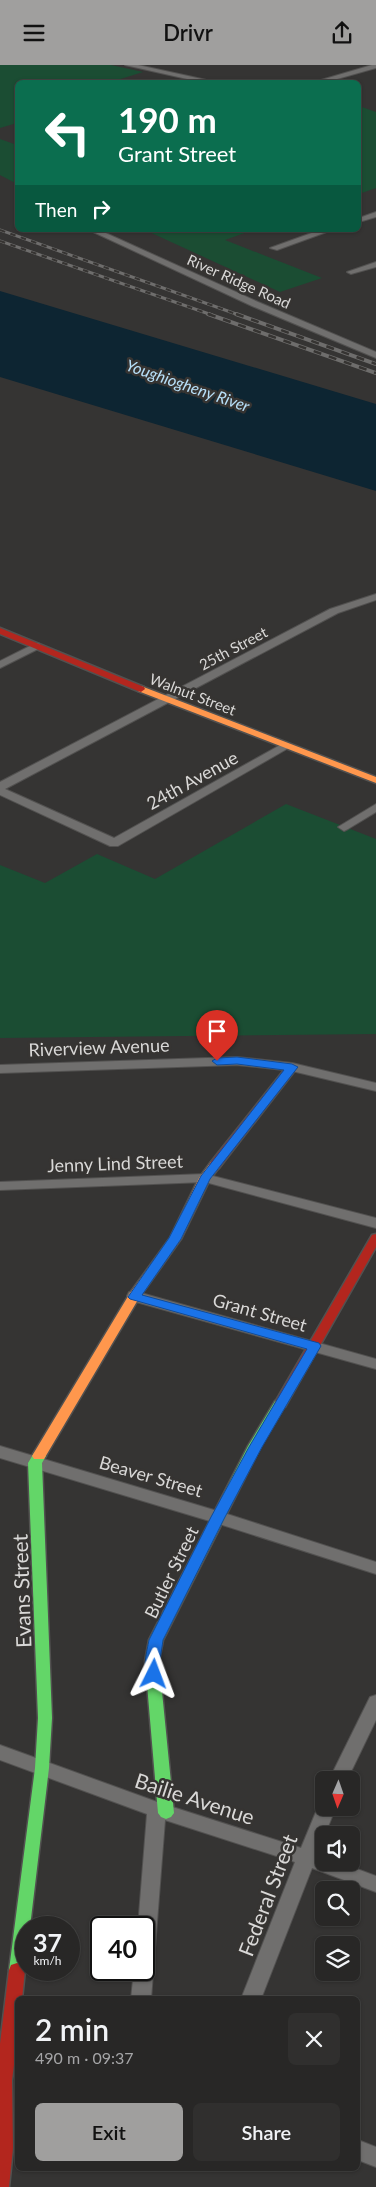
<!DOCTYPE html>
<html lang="en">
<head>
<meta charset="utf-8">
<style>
  body { margin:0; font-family:Lato,sans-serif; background:#302f2e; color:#f1f3f6; height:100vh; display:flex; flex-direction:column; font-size:19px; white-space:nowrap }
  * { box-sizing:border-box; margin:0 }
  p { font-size:16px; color:#a5a5a7 }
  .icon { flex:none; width:28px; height:28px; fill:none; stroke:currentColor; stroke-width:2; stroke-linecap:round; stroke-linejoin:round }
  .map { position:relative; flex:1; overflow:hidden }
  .details { position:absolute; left:15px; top:1931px; width:345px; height:175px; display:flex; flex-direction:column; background:#282726; border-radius:8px; box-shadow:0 1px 4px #0004,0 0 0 1px #444443 }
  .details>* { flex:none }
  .hud { position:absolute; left:15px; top:15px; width:346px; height:152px; border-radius:8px; box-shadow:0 1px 4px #0004,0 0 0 1px #444443; background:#0b6e4f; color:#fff; overflow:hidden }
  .needle { width:32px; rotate:182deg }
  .buttons { position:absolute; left:315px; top:1706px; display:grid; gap:10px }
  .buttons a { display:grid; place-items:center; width:45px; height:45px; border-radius:8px; background:#282726; box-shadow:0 1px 4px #0004,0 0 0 1px #444443; font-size:25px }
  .speed { position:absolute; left:15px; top:1851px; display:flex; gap:10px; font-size:25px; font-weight:700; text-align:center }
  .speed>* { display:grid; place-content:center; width:65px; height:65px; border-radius:50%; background:#282726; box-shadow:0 1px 4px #0004,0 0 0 1px #444443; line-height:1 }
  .speed small { font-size:12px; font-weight:400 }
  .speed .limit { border:2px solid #111; border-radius:8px; background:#fff; color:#111 }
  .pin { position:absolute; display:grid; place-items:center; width:42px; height:42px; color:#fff; margin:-51px -21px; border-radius:50% 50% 50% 0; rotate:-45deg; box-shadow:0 0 5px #0007 }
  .pin .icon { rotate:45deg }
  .me { position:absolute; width:55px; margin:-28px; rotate:3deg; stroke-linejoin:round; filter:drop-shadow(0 0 4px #0008) }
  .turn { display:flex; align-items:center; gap:18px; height:105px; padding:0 20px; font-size:22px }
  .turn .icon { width:65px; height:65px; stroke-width:2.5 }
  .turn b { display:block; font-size:35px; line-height:42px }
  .then { display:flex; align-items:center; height:48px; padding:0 20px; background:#0003; gap:10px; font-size:19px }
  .round { display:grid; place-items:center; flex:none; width:52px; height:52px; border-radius:8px; background:#302f2e }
  .head { display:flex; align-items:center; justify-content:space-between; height:85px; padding:0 20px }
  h1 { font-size:30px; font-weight:600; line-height:38px }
  .button { display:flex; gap:10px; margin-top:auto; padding:10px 20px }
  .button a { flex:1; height:58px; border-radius:8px; background:#a09f9e; color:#111; font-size:20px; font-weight:600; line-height:58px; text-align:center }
  .button a+a { background:#302f2e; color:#f1f3f6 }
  header { display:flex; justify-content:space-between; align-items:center; height:65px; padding:0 20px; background:#a09f9e; color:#111; font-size:22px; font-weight:600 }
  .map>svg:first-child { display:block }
</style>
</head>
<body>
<header><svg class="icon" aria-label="menu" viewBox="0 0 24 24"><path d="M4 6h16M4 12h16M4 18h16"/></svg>Drivr<svg class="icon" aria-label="share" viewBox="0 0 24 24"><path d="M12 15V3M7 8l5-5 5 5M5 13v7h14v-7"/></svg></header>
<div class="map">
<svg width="376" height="2122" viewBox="0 0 376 2122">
  <rect width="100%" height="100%" fill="#353433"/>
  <g fill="#1b4d33">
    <polygon points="0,0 111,0 143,7 111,17 18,18 17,58 0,63"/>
    <polygon points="359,41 376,47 376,123 359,129"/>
    <polygon points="0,74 17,80 17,119 0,110"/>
    <polygon points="145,165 253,165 225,175 322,213 280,227"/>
    <polygon points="286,739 376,774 376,969 0,973 0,800 45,818 97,789 155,814"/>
  </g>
  <polygon fill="#0d2532" points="0,226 376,339 376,426 0,312"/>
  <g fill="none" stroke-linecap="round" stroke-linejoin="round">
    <defs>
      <g id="street">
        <polygon points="125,0 138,0 220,18 205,18"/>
        <polygon points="372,0 376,0 376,3 323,18 311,18"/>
        <polygon points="376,147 376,152 359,157 359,153"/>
        <polygon points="89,165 99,165 258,237 376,287 376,293 252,241"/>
        <polygon points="320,165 332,165 277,185 270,183"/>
        <polygon points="376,197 376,202 351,209 347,207"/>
        <polygon points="376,529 376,535 338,548 5,724 114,773 282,679 286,678 292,681 118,781 110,781 0,730 0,717 330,544"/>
        <polygon points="36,578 40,579 40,583 0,603 0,596"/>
        <polygon points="376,739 376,747 348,764 344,766 338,762"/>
        <polygon points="237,992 292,998 376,1018 376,1026 292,1006 237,1000 0,1008 0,1000"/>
        <polygon points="205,1109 376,1153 376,1163 205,1117 0,1125 0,1117"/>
        <polygon points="134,1226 376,1294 376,1304 129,1235 127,1231 129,1227"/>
        <polygon points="0,1381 224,1448 376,1497 376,1509 213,1457 0,1393"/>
        <polygon points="376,1630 376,1655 347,1715 329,1715 370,1632"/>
        <polygon points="0,1680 160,1738 301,1783 318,1742 320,1737 324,1735 324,1742 336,1742 317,1789 324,1791 324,1798 341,1798 376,1811 376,1827 312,1803 261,1934 241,1934 295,1797 165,1755 151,1934 131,1934 134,1905 144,1905 144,1862 138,1862 147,1749 0,1695"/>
        <polygon points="358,2075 376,2082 376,2102 358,2095"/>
      </g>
      <g id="fast">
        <polygon points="280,1335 285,1336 286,1339 261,1381 163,1575 159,1596 174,1748 171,1752 166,1754 161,1752 158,1748 145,1596 149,1575 248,1381 275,1336"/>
        <polygon points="39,1386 44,1388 46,1391 42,1398 52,1653 49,1703 30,1862 26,1862 25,1905 23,1910 17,1912 11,1910 9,1905 35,1703 38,1653 28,1398 34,1388"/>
      </g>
      <g id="slow">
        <polygon points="141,621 376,712 376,718 138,626 138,622"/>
        <polygon points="215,1096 221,1100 210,1114 181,1174 139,1233 44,1394 34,1394 32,1391 130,1228 170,1173 199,1113 211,1097"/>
      </g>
      <g id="jam">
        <polygon points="0,563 144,622 145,624 141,627 138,626 0,569"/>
        <polygon points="292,999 297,1002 296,1004 219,1103 211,1103 209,1100 211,1097 288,1000"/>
        <polygon points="376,1169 376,1182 285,1342 275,1342 274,1339 372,1170"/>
        <polygon points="17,1898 23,1900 25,1905 22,1934 18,1934 18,1970 12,2015 13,2083 9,2122 0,2122 0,1979 9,1905 11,1900"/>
      </g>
    </defs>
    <use href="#street" stroke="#525150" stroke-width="2"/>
    <use href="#fast" stroke="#525150" stroke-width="3"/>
    <use href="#slow" stroke="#525150" stroke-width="3"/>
    <use href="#jam" stroke="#525150" stroke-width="3"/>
    <use href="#street" fill="#706f6e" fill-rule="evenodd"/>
    <use href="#fast" fill="#63d668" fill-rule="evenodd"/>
    <use href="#slow" fill="#ff974d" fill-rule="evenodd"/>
    <use href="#jam" fill="#b3261e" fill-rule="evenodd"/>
    <defs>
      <g id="rail-far1">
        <polyline points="0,165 239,250"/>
        <polyline points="0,176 212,250"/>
      </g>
      <g id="rail">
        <polyline points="208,249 376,308"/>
        <polyline points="236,249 376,299"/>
      </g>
    </defs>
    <use href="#rail-far1" stroke="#6e6d6c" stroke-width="3"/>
    <use href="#rail" stroke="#6e6d6c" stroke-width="4"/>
    <use href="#rail-far1" stroke="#363432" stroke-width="2" stroke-dasharray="5.5" stroke-linecap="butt"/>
    <use href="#rail" stroke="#363432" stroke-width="2.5" stroke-dasharray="8" stroke-linecap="butt"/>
  </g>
  <path fill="#1a73e8" stroke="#114b97" d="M237,992l55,7 6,3 -88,112 -29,60 -39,56 177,48 2,3 -59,101 -37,70 -62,123 -3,21 1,13 -2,4 -5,1 -6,-1c-6,-12 -1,-26 1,-38l62,-123 38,-70 58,-98 -177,-50 -2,-2 41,-59 32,-62 83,-106 -47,-6 -20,1 -5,-4 5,-3z"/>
  <g text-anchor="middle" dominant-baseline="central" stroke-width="5" stroke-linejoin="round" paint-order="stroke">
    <g font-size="15" fill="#d9d8d7" stroke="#363432">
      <text transform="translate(239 216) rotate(24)">River Ridge Road</text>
      <text transform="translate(233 583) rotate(-28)">25th Street</text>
      <text transform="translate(193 629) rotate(21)">Walnut Street</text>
    </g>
    <g font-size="16" font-style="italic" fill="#b8e0f9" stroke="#363432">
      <text transform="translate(188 320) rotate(19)">Youghiogheny River</text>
    </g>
    <g font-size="18" fill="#d9d8d7" stroke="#363432">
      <text transform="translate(192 715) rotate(-29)">24th Avenue</text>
      <text transform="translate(99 982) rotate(-2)">Riverview Avenue</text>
      <text transform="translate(115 1098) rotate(-2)">Jenny Lind Street</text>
      <text transform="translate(260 1247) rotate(16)">Grant Street</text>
      <text transform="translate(151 1411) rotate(16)">Beaver Street</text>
      <text transform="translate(171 1507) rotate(-64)">Butler Street</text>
    </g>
    <g font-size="21" fill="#d9d8d7" stroke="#363432">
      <text transform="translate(21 1526) rotate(-92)">Evans Street</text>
      <text transform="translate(195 1733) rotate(18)">Bailie Avenue</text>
      <text transform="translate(267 1830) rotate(-69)">Federal Street</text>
    </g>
  </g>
</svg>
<div class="buttons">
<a><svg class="needle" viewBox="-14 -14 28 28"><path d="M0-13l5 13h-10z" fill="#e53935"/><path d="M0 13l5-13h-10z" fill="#a5a5a7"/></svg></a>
<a><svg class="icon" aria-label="sound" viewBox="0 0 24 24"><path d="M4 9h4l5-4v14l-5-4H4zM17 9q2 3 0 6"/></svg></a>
<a><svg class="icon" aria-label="search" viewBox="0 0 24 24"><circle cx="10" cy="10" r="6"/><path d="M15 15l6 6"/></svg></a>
<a><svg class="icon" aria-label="layers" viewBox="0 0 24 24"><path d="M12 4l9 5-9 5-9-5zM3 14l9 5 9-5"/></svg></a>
</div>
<div class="speed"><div>37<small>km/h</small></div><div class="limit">40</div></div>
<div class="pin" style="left:217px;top:996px;background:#d93025"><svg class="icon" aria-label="arrive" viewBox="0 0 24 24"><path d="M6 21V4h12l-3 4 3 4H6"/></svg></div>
<svg class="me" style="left:154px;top:1609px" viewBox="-20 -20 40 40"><path d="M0-17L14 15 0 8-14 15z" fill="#1a73e8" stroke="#fff" stroke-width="4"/></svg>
<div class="hud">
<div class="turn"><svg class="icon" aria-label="left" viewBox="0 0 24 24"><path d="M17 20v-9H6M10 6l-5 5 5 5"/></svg><div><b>190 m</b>Grant Street</div></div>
<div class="then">Then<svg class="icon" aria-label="right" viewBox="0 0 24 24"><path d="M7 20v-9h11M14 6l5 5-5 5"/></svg></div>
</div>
<section class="details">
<div class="head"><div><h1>2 min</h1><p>490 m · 09:37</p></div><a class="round"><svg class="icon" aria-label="close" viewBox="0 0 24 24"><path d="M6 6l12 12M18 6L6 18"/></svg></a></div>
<div class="button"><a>Exit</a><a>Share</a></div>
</section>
</div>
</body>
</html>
